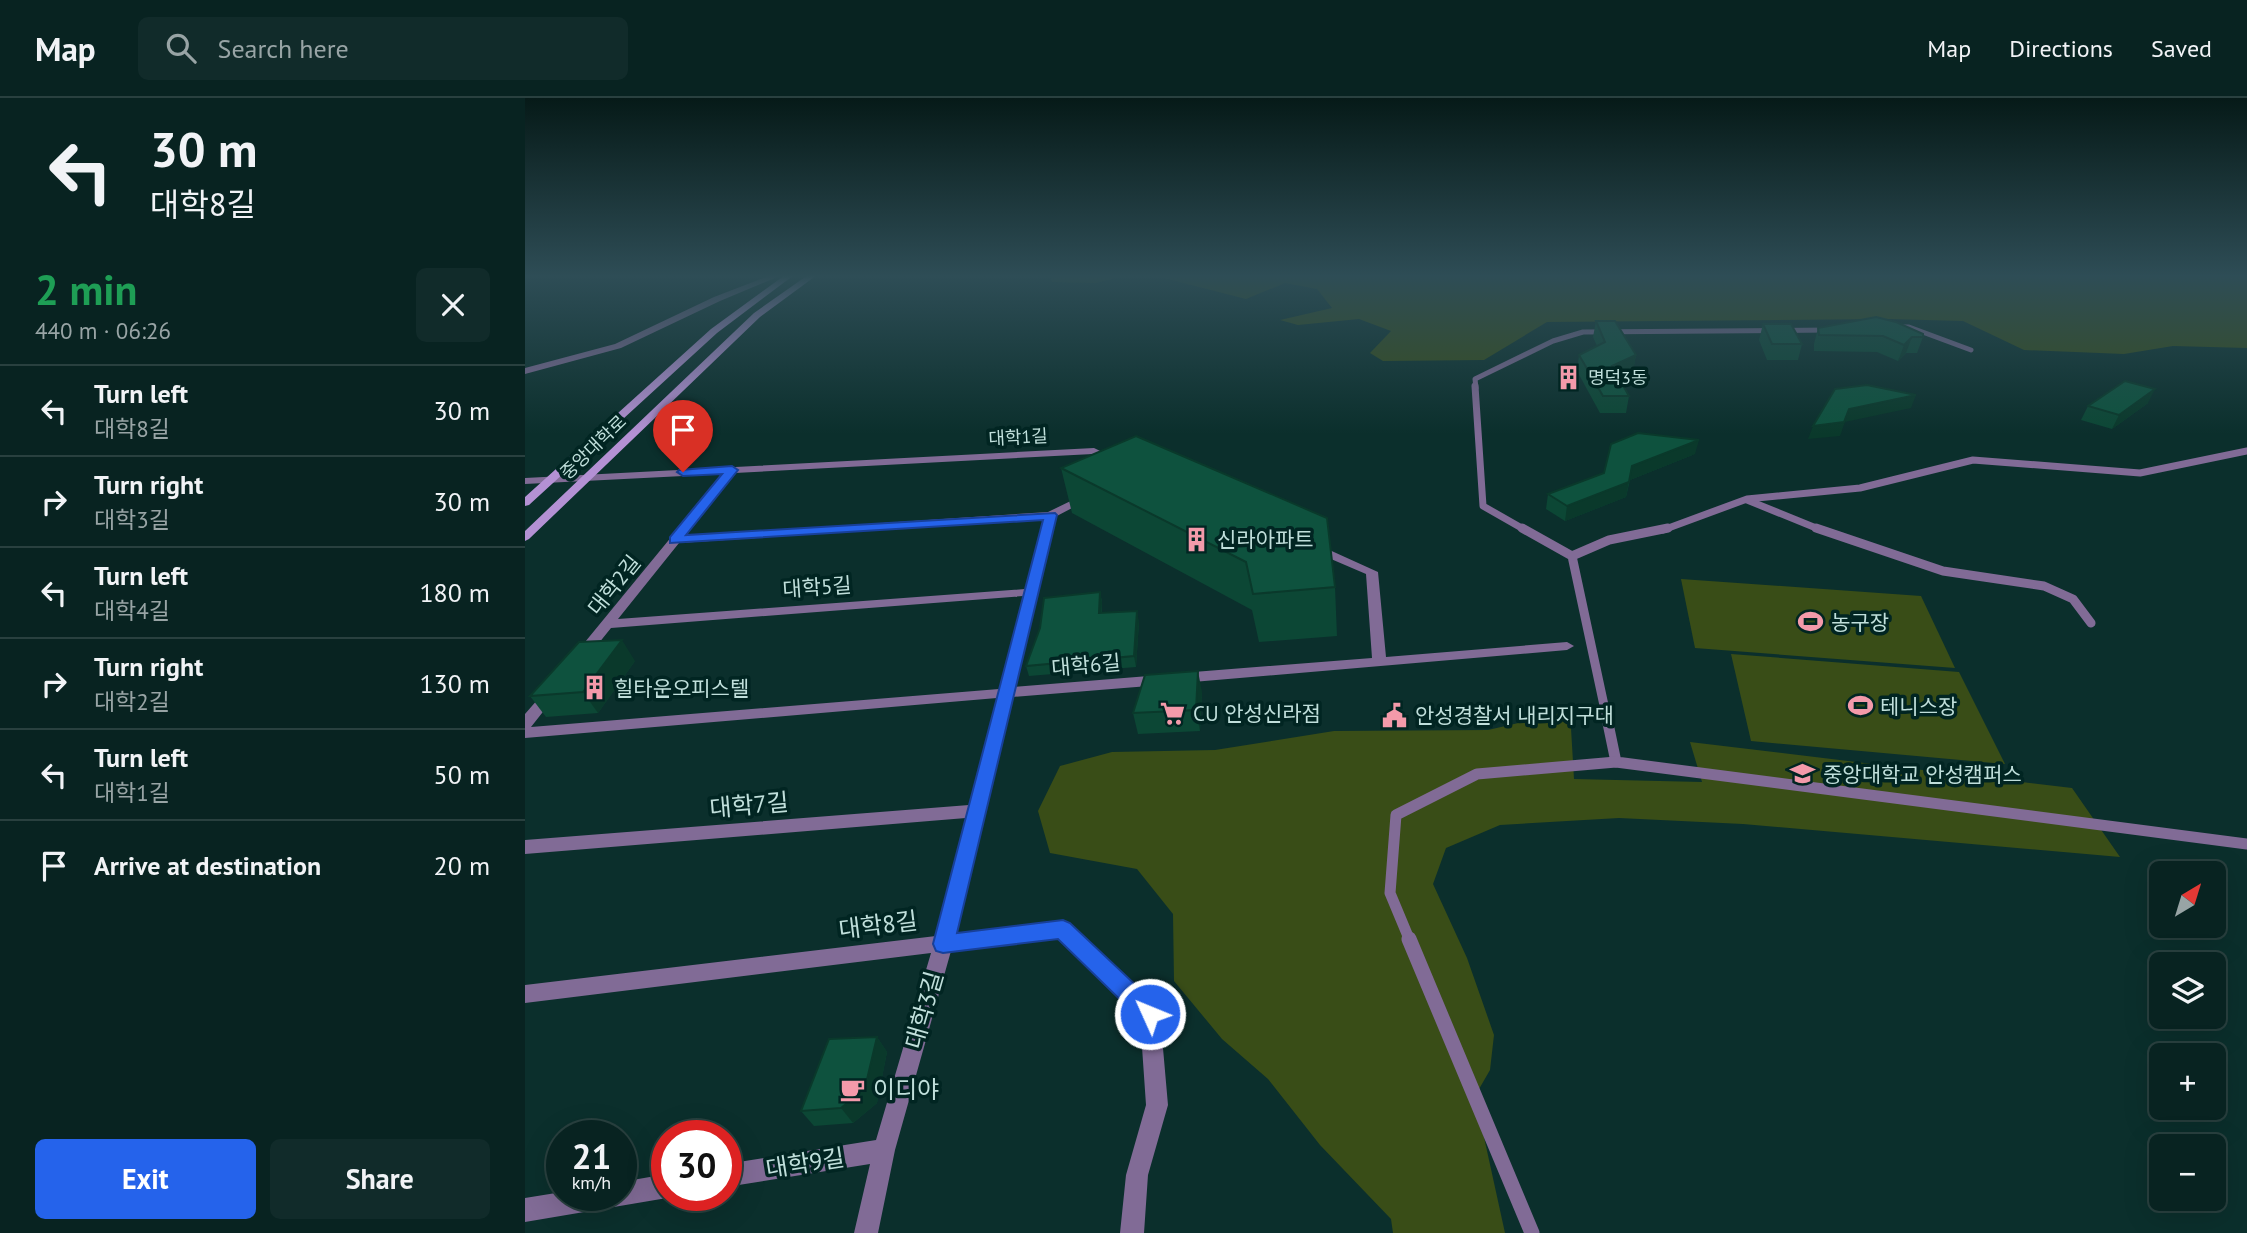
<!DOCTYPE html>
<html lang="en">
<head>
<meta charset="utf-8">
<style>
  body { margin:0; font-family:"PT Sans","Noto Sans KR",sans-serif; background:#112b2a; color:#f1f3f6; height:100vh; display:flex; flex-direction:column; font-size:26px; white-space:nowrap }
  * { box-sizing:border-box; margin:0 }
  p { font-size:23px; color:#98a4a5 }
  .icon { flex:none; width:38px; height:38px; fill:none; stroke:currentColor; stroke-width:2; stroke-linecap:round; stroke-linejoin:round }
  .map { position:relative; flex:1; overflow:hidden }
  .details { display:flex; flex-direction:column; background:#082321; width:525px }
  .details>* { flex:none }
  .hud { background:#082321; color:#f1f3f6; overflow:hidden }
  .needle { width:46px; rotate:38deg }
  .tools { position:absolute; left:1624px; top:763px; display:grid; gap:14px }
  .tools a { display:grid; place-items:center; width:77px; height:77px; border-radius:10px; background:#082321; box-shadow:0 7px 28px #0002,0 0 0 2px #29403f; font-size:35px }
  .speed { position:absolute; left:21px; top:1022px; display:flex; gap:14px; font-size:35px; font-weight:700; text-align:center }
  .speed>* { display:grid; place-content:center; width:91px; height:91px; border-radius:50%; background:#082321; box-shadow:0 7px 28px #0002,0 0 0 2px #29403f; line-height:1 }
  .speed small { font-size:18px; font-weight:400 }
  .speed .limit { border:10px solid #d22; background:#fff; color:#111 }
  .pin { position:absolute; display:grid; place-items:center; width:60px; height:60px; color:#fff; margin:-72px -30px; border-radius:50% 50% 50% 0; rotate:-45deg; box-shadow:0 0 7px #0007 }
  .pin .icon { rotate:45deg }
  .me { position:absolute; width:77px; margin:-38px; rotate:314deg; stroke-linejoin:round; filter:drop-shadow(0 0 5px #0008) }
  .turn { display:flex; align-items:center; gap:24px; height:147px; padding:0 35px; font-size:32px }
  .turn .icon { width:91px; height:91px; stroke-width:2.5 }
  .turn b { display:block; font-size:49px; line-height:60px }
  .round { display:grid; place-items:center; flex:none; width:74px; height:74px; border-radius:10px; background:#112b2a }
  .head { display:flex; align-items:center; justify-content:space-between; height:119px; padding:0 35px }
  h1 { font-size:42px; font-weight:700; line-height:52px; color:#1e9e55 }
  .primary-button { display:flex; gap:14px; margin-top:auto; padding:14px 35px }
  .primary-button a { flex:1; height:80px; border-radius:10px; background:#2563eb; color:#fff; font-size:28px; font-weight:700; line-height:80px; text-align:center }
  .primary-button a+a { background:#112b2a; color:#f1f3f6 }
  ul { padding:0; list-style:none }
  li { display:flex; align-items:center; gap:21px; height:91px; padding:0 35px; border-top:2px solid #29403f }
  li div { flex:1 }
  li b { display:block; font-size:26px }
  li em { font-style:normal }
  header { display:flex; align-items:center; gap:42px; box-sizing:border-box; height:98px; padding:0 35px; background:#082321; border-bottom:2px solid #29403f }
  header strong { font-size:33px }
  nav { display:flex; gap:38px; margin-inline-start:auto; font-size:24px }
  .search { width:490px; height:63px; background:#112b2a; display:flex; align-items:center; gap:18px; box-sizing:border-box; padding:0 24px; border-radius:10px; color:#98a4a5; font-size:26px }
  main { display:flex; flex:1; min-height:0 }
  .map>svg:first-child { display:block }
</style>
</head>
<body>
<header>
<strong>Map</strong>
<div class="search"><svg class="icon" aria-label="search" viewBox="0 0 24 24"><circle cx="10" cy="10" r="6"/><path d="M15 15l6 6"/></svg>Search here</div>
<nav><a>Map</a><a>Directions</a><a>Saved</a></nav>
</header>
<main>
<section class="details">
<div class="hud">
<div class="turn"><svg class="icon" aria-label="left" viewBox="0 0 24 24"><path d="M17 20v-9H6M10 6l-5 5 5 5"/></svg><div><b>30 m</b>대학8길</div></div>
</div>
<div class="head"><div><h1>2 min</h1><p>440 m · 06:26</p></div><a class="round"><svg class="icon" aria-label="close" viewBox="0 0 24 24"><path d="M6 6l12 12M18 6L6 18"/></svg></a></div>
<ul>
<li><svg class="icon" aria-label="left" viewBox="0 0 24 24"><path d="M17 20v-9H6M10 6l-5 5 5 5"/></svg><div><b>Turn left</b><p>대학8길</p></div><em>30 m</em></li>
<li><svg class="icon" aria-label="right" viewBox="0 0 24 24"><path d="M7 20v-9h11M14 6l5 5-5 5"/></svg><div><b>Turn right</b><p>대학3길</p></div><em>30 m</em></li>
<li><svg class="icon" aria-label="left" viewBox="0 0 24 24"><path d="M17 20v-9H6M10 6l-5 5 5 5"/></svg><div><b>Turn left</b><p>대학4길</p></div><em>180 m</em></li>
<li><svg class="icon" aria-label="right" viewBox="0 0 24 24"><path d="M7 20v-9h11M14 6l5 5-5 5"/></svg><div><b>Turn right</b><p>대학2길</p></div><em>130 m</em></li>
<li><svg class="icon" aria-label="left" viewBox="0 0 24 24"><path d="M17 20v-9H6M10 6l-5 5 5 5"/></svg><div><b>Turn left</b><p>대학1길</p></div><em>50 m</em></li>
<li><svg class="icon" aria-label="arrive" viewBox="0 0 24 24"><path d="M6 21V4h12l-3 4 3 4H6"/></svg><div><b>Arrive at destination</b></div><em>20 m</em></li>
</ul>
<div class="primary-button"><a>Exit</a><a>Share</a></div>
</section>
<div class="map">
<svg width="1722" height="1135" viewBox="0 0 1722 1135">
  <rect width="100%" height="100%" fill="#0b2f2c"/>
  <g fill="#394d17">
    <polygon points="526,177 603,177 571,185 527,184"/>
    <polygon points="627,177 1722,177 1722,250 1648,248 1599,256 1499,252 1438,223 1363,221 1022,224 959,262 858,263 845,255 866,233 834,221 773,227 755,222 807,210 792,191 760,185 721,201"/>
    <polygon points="1156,481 1396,498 1430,570 1170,550"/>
    <polygon points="1206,556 1434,574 1480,666 1226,643"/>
    <polygon points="1045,613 1049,681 1177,684 1165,644 1547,690 1595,759 1218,726 1094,720 975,727 921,750 908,786 942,860 969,937 965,972 950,998 980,1135 868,1135 866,1121 795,1047 743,981 697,941 649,883 648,816 612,771 525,755 513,713 535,668 587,654 690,652 809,633 963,632"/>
  </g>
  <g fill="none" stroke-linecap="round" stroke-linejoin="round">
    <g stroke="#816b96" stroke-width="5">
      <polyline points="1372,229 1384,229 1446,252"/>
      <polyline points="951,290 950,281 1028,243 1058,234 1305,232"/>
    </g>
    <g stroke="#816b96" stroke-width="7">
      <polyline points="950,288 958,408 1000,432"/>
      <polyline points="1222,402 1296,432"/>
      <polyline points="1138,432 1222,401 1335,390 1448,362 1615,375 1722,353"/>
    </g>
    <g stroke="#816b96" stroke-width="9">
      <polyline points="997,430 1047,458 1080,612"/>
      <polyline points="1291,430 1418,473 1519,488 1548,501 1566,525"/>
      <polyline points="1047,458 1084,442 1143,430"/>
    </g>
    <g stroke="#816b96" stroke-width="11">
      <polyline points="1080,611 1091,664 1722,746"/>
      <polyline points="885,843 865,795 871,717 952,676 1091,664"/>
    </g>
    <polyline stroke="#816b96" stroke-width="15" points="884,841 1007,1135"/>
    <g fill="#816b96" fill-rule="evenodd">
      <polygon points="246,177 257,177 195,203 96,250 0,276 0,270 90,246 189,199"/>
      <path d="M569,350l27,13 -5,3 -23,-10 -358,19 -50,63 363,-24 35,-17h8l2,2 -38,20 -41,170 147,-12 7,5 -7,5 -149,12 -57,237 108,-13 7,2 87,84 3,7 8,91 -20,70 -4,58h-24l6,-58 20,-70 -6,-87 -81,-81 -108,14 -56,199 -17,83h-24l16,-69 -144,23v-23l150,-24 55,-187 -406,50v-18l411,-49 30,-118 -441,36v-14l444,-35 28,-107 -472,40v-24l20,-23 5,-2 7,5 -26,33 468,-38 24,-93 -412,32 -25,31 -5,1 -7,-4 2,-3 147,-179 -198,10v-6zM518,421l-18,70 -407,30 61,-76z"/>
      <polygon points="789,445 853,474 861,559 1042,544 1049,548 1042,552 656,585 651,583 649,580 651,577 656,575 847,560 841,476 785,452 783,449"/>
      <polygon points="142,1076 142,1097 148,1097 142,1100 0,1124 0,1100 37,1094 37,1097 96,1097 96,1084"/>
    </g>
    <g fill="#b491d4" fill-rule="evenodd">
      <polygon points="260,177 269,177 192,235 4,407 0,408 0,399 186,231"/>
      <polygon points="283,177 292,177 235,219 4,441 0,443 0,433 229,215"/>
    </g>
  </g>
  <g fill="#0c4735">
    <polygon points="1071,223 1111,257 1108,273 1094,280 1104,298 1101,315 1075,315 1052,273 1054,257 1072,248 1068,239"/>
    <polygon points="1238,226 1277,246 1273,262 1242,262 1234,242"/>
    <polygon points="1293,230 1398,239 1392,255 1381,255 1373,263 1352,254 1289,253 1289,246"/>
    <polygon points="1623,305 1587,331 1556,322 1563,308"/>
    <polygon points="1170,356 1105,382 1101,399 1040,423 1021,411 1023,396 1079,375"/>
    <polygon points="536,370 810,489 812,538 734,544 727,512 547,415"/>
    <polygon points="575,494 577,504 577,515 614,524 611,569 504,578 501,568"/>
    <polygon points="110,563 73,615 21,619 5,598"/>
    <polygon points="677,594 675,633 613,636 608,615"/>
    <polygon points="352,939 362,954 352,1005 328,1025 289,1028 276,1013"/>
  </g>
  <g fill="#0a392b">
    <polygon points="1387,239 1381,255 1373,263 1379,247"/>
    <polygon points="1111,257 1108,273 1085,284 1087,268"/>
    <polygon points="1630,291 1623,305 1587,331 1594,317"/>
    <polygon points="1391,297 1386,310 1320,324 1315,338 1283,341 1288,328 1324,311"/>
    <polygon points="1174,342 1170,356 1105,382 1107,368"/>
    <polygon points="1104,384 1101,399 1040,423 1042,408"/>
    <polygon points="575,494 577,504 576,526 574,515"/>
    <polygon points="612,513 614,524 611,569 609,558"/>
    <polygon points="97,542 110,563 73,615 58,594"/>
    <polygon points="673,573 677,594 675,633 671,612"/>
    <polygon points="352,939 362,954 352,1005 328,1025 316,1010"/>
  </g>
  <g fill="#0e523e" stroke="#0a392b" stroke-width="2">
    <polygon points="1351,219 1371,224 1398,236 1398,239 1387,239 1379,247 1358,238 1294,237 1293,230"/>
    <polygon points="1071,223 1090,223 1111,257 1087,268 1104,298 1078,298 1054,257 1080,244"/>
    <polygon points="1238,226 1266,226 1277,246 1247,246"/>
    <polygon points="1600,283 1630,291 1594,317 1563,308"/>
    <polygon points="1342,287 1391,297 1324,311 1319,324 1288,328 1310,291"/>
    <polygon points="1113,335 1174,342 1107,368 1104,384 1042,408 1023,396 1079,375 1086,346"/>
    <polygon points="611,338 802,420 810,489 728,496 721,464 536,370"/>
    <polygon points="575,494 574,515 612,513 609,558 501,568 515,530 519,500"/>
    <polygon points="97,542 58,594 5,598 54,544"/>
    <polygon points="673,573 671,612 608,615 620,577"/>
    <polygon points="352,939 340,990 316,1010 276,1013 304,941"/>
  </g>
  <linearGradient id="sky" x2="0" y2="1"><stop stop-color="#061a18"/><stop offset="0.53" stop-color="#2e4d56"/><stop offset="1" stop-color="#2e4d56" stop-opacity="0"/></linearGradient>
  <rect width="1722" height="336" fill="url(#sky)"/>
  <polygon fill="#2563eb" stroke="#184099" stroke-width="2" points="207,368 213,372 161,437 530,415 532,417 432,835 538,822 545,825 633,908 637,916 633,923 625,926 617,923 533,841 418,855 411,853 408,846 518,422 145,445 145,439 197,376 158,378 152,374 154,372"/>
  <defs>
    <symbol id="building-bare" viewBox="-9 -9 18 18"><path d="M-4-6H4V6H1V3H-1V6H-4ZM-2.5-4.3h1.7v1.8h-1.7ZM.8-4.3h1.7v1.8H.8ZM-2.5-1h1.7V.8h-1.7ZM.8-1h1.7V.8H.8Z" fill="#f39aaa" stroke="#012522" stroke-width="2.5" paint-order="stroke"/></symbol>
    <symbol id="stadium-bare" viewBox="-9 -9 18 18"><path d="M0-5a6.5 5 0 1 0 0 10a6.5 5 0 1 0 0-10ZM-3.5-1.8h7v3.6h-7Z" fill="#f39aaa" stroke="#012522" stroke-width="2.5" paint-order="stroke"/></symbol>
    <symbol id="supermarket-bare" viewBox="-9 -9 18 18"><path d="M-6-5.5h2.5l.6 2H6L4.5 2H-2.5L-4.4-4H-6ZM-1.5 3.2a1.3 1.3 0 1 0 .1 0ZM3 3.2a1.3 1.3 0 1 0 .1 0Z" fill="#f39aaa" stroke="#012522" stroke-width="2.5" paint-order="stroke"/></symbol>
    <symbol id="civic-bare" viewBox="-9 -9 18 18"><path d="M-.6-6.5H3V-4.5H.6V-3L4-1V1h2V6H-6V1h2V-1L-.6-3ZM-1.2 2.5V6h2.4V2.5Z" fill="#f39aaa" stroke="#012522" stroke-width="2.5" paint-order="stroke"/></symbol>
    <symbol id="university-bare" viewBox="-9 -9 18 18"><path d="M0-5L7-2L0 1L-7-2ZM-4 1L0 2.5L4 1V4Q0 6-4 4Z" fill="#f39aaa" stroke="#012522" stroke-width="2.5" paint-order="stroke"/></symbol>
    <symbol id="cafe-bare" viewBox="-9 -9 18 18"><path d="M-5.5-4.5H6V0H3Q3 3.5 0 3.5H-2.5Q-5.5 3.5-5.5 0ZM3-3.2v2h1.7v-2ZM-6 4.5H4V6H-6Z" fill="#f39aaa" stroke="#012522" stroke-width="2.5" paint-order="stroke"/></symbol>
  </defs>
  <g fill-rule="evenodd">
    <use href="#building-bare" x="1026" y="262" width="35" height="35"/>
    <use href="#building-bare" x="654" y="424" width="35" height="35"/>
    <use href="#stadium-bare" x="1268" y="506" width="35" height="35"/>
    <use href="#building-bare" x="52" y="572" width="35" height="35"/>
    <use href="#stadium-bare" x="1318" y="590" width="35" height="35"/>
    <use href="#supermarket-bare" x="630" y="598" width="35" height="35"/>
    <use href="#civic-bare" x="852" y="600" width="35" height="35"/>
    <use href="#university-bare" x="1260" y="658" width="35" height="35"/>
    <use href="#cafe-bare" x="310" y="974" width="35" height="35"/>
  </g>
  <g text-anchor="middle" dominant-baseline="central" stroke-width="7" stroke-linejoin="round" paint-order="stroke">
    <g font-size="18" fill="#c0dfdb" stroke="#012522" text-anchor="start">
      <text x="1063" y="279">명덕3동</text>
    </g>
    <g font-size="18" fill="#c0dfdb" stroke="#012522">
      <text transform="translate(493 339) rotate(-3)">대학1길</text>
      <text transform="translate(68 349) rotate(-44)">중앙대학로</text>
    </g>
    <g font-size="21" fill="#c0dfdb" stroke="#012522" text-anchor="start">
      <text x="692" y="441">신라아파트</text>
      <text x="1306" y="524">농구장</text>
      <text x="89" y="590">힐타운오피스텔</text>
      <text x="1355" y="608">테니스장</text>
      <text x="668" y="615">CU 안성신라점</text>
      <text x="890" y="617">안성경찰서 내리지구대</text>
      <text x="1298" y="676">중앙대학교 안성캠퍼스</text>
    </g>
    <g font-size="21" fill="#c0dfdb" stroke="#012522">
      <text transform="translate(89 487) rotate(-51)">대학2길</text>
      <text transform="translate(292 489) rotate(-4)">대학5길</text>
      <text transform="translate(561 567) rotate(-5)">대학6길</text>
    </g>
    <g font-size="24" fill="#c0dfdb" stroke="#012522">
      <text transform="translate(224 707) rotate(-5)">대학7길</text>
      <text transform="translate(353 827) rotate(-7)">대학8길</text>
      <text transform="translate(399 912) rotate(-74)">대학3길</text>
      <text transform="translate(280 1065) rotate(-9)">대학9길</text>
    </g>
    <g font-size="24" fill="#c0dfdb" stroke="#012522" text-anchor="start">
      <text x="348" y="991">이디야</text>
    </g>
  </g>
</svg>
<div class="tools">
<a><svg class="needle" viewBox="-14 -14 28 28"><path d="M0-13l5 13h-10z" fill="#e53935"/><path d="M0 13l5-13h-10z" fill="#98a4a5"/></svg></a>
<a><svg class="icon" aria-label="layers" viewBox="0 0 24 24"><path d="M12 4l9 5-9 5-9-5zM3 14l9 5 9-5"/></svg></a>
<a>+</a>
<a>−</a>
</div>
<div class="speed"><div>21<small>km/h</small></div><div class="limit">30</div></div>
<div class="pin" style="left:158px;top:374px;background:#d93025"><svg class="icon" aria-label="arrive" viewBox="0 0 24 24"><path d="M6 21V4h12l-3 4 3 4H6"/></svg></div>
<svg class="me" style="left:625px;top:916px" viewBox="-20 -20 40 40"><circle r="17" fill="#2563eb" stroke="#fff" stroke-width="3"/><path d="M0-11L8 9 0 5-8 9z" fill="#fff"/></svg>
</div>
</main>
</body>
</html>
